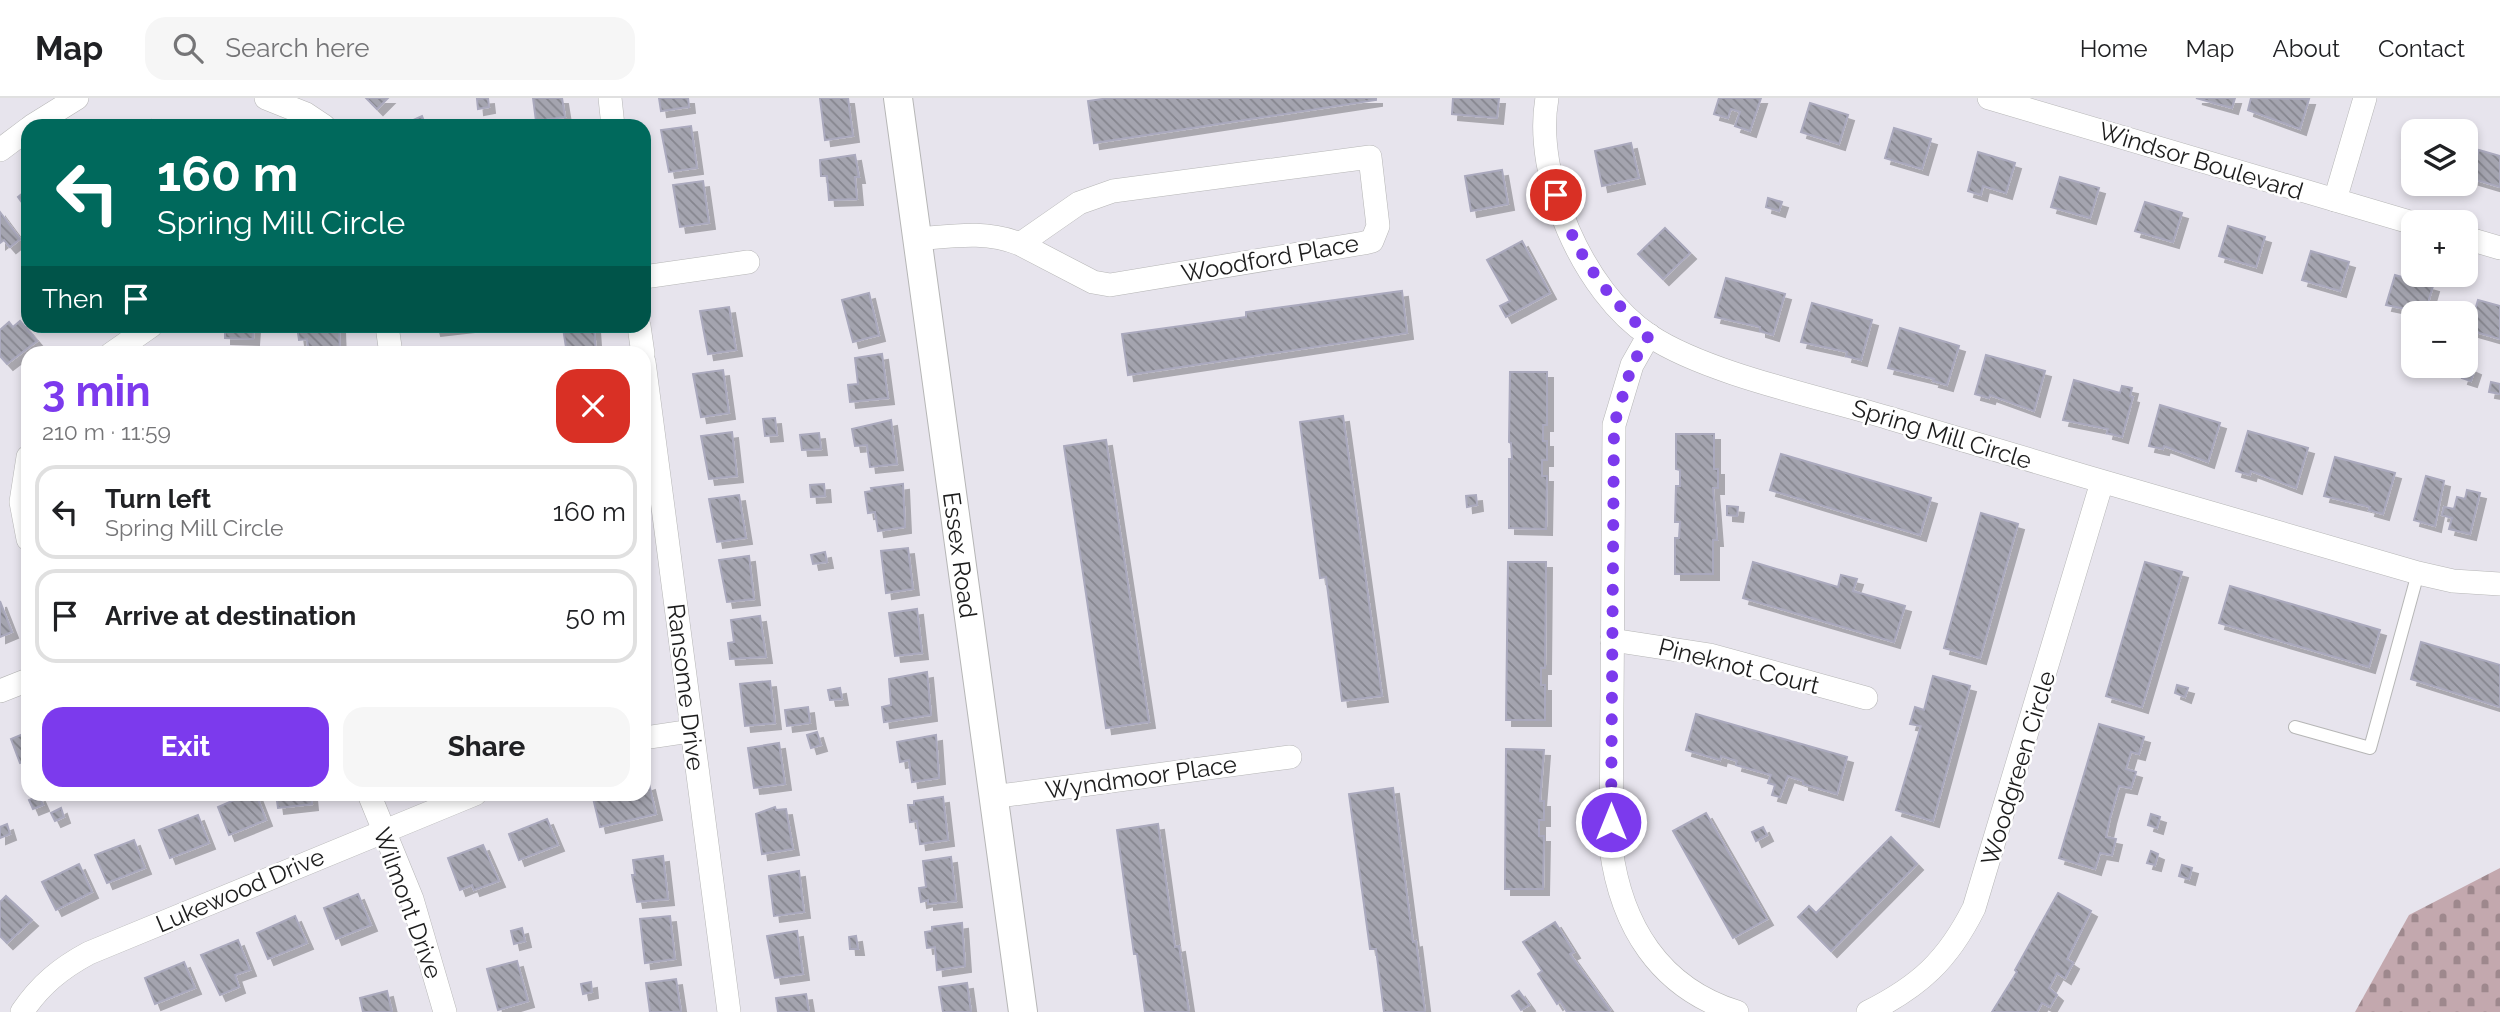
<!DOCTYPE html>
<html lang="en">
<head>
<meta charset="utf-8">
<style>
  body { margin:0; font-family:Raleway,sans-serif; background:#f6f6f6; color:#202124; height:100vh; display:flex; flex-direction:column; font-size:26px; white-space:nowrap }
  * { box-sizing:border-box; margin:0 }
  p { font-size:23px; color:#757577 }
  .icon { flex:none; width:38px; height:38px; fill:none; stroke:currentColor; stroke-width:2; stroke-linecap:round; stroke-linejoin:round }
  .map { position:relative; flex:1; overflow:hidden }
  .drawer { position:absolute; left:21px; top:248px; width:630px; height:455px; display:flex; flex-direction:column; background:#fff; border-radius:21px; box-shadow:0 4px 10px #0003 }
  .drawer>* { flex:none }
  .top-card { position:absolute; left:21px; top:21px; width:630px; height:214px; border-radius:21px; box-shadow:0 4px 10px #0003; background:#00695c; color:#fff; overflow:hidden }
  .controls { position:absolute; left:2401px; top:21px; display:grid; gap:14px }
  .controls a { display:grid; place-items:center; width:77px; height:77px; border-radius:14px; background:#fff; box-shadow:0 4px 10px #0003; font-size:35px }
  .pin { position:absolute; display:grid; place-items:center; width:60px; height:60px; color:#fff; margin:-30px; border:4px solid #fff; border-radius:50%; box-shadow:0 2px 7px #0007 }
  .me { position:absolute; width:77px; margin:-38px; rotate:0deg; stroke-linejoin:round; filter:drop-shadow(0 0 5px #0008) }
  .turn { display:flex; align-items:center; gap:24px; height:147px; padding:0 21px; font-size:32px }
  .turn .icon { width:91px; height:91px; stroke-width:2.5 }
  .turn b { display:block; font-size:49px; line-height:60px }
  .then { display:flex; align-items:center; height:66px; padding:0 21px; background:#0003; gap:14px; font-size:26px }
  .round { display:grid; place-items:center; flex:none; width:74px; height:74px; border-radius:21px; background:#f6f6f6 }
  .overview { display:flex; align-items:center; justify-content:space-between; height:119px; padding:0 21px }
  h1 { font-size:42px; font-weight:700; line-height:52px; color:#7c3aed }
  .cta { display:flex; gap:14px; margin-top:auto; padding:14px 21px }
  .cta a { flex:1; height:80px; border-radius:21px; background:#7c3aed; color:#fff; font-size:28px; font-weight:700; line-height:80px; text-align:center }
  .cta a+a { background:#f6f6f6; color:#202124 }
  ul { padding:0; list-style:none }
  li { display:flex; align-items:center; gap:21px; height:94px; margin:0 14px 10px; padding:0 7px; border:4px solid #e0e0e0; border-radius:21px }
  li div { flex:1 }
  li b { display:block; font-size:26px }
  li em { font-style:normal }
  header { display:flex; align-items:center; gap:42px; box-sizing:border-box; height:98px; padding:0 35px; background:#fff; border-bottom:2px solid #e0e0e0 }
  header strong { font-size:33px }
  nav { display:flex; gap:38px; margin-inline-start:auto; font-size:24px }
  .search { width:490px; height:63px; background:#f6f6f6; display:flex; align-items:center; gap:18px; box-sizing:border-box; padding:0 24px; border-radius:21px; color:#757577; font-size:26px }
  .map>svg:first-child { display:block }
</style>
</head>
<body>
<header>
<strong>Map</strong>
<div class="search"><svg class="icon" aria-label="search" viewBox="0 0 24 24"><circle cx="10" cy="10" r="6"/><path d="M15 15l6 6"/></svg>Search here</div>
<nav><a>Home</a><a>Map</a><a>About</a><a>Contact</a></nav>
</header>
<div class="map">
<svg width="2500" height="914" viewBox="0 0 2500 914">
  <defs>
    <pattern id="cemetery-stones" width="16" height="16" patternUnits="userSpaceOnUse" patternTransform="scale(1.75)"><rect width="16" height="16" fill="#c3a8ae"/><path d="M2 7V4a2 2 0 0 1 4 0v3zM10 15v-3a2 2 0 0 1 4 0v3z" fill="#9e888d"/></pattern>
    <pattern id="building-back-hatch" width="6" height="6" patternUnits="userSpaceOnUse" patternTransform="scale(1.75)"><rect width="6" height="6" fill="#a4a4af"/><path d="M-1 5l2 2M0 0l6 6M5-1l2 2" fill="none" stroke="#85858e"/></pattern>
    <filter id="shadow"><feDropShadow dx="6" dy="6" stdDeviation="0" flood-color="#0004"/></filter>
  </defs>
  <rect width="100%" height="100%" fill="#e7e4ed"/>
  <polygon fill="url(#cemetery-stones)" points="2500,770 2500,914 2355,914 2409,817"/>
  <g fill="url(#building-back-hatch)" stroke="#aaa9bd" stroke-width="2" filter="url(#shadow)">
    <polygon points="366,0 388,0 377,11"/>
    <polygon points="488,0 489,9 478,11 477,1"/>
    <polygon points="533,0 562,0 565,19 536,23"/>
    <polygon points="659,0 688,0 689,9 661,13"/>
    <polygon points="820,0 848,0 853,38 825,42"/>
    <polygon points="1109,0 1376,0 1376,2 1094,45 1088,3"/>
    <polygon points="1453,0 1499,0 1497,20 1452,16"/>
    <polygon points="1719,0 1761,0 1750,33 1735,28 1740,14 1731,11 1728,20 1714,16"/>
    <polygon points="2196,0 2235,0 2232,10"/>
    <polygon points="2251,0 2309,1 2300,31 2248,12"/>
    <polygon points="1810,5 1848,17 1839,46 1801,34"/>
    <polygon points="422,18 426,28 400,28"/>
    <polygon points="151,22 151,26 166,24 166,28 128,28"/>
    <polygon points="691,28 697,70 669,74 661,32"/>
    <polygon points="1894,30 1931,41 1922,71 1885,60"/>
    <polygon points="2410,31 2417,33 2413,33 2413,64 2402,61"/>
    <polygon points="1631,45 1639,80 1602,88 1595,53"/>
    <polygon points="2479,52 2500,58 2500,89 2470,80"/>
    <polygon points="1978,54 2015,65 2006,95 1983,88 1981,97 1968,93"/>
    <polygon points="855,57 859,79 855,79 857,101 829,102 827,78 821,78 820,62"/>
    <polygon points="1502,72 1508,106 1471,113 1465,78"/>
    <polygon points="2060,79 2099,90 2090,120 2051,109"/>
    <polygon points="703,83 709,125 680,129 673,87"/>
    <polygon points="28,91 28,113 18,99"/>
    <polygon points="1768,100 1782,104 1779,113 1766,109"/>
    <polygon points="2145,104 2182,115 2173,144 2135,133"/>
    <polygon points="0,114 20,141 10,149 4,142 0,145"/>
    <polygon points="2228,128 2265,139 2256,169 2219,158"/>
    <polygon points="1665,130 1690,155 1663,181 1638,156"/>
    <polygon points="1522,143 1550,195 1506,219 1500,208 1510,203 1487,162"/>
    <polygon points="2311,153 2349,164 2340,193 2302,182"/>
    <polygon points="2395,177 2433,188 2425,215 2386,207"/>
    <polygon points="1726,180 1785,196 1773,237 1760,233 1760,229 1715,219"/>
    <polygon points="1402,193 1407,235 1128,277 1122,236 1246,219 1246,214"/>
    <polygon points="869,195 879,237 853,244 842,202"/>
    <polygon points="2478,202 2500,208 2500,241 2469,232"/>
    <polygon points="1812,205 1872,222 1861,262 1846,258 1847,254 1801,244"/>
    <polygon points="729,209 736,252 708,256 700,213"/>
    <polygon points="20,223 37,243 7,266 0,258 0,232 9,224 13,229"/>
    <polygon points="225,228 254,228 253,241 225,240"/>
    <polygon points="297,228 309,228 309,232 313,232 313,228 339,228 340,255 309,256 307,241 299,242"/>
    <polygon points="434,228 469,228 435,232"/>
    <polygon points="594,228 596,256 567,256 563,230"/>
    <polygon points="1900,230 1959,248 1947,287 1933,283 1934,281 1888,270"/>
    <polygon points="882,256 888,300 850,304 848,287 858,286 855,260"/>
    <polygon points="1986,257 2045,273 2034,313 1990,297 1989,300 1975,296"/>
    <polygon points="2466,267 2475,271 2471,283 2462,280"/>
    <polygon points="723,272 729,315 701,319 693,276"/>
    <polygon points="1510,274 1547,274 1547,327 1543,327 1543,343 1547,343 1547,362 1542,362 1542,378 1547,378 1546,431 1509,430 1509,361 1512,361 1511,345 1509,344"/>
    <polygon points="2074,282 2120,295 2122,288 2132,290 2130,298 2133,299 2122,339 2107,335 2108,331 2063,322"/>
    <polygon points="2491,284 2500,286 2500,296 2489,294"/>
    <polygon points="2160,307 2220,325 2208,364 2164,348 2163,351 2149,348"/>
    <polygon points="1343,318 1382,598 1342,603 1326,479 1320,480 1300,324"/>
    <polygon points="775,320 777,337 765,338 763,321"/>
    <polygon points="891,322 897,366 870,369 867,347 855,348 852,331"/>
    <polygon points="2248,333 2308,350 2296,390 2251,373 2250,377 2236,373"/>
    <polygon points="732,334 737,378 709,381 701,338"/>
    <polygon points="819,335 821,351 802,352 800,337"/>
    <polygon points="1676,336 1714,336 1714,371 1718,371 1718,390 1713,390 1717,442 1713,442 1713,476 1675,476 1675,440 1679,440 1680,424 1675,424 1676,388 1680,388 1680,372 1676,371"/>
    <polygon points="1106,342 1149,624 1106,630 1064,348"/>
    <polygon points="1781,356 1931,400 1920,437 1770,392"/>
    <polygon points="2335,359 2395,375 2383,416 2369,412 2370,409 2324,398"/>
    <polygon points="2426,378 2444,383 2435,428 2414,422"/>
    <polygon points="824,386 825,398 811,399 810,387"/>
    <polygon points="903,386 905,429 878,433 875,414 868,415 865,394 872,393 871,390"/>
    <polygon points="2467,392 2480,395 2470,436 2449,431 2452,420 2442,417 2444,409 2454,411 2457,399 2465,401"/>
    <polygon points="739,397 746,440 717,444 709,401"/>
    <polygon points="1476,397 1477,407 1467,409 1466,398"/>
    <polygon points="1727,408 1738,409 1737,418 1727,417"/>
    <polygon points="1981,415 2018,426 1980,560 1944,550"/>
    <polygon points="908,450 913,491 886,495 881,453"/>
    <polygon points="825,454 827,464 813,466 811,457"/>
    <polygon points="749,458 754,501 727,504 719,462"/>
    <polygon points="1508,464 1546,464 1545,570 1541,570 1541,587 1545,587 1545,622 1506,622"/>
    <polygon points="1753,464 1838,489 1841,477 1857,481 1853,493 1905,508 1894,544 1743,500"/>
    <polygon points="2145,464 2182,474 2142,609 2106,598"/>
    <polygon points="2230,488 2380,532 2369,569 2219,525"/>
    <polygon points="0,503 12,534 0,539"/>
    <polygon points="917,511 922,555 895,558 889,515"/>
    <polygon points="760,518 766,559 730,561 728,545 734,544 731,522"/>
    <polygon points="2421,544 2500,567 2500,609 2411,581"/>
    <polygon points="927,574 931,617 884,624 882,609 891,607 889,581"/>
    <polygon points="1933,578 1970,588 1933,723 1896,712 1921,628 1910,626 1915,609 1924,612"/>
    <polygon points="770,583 775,625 745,628 740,586"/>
    <polygon points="2177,587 2188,590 2185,599 2175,595"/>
    <polygon points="840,590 842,601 830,602 828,592"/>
    <polygon points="808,609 810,625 787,628 785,612"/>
    <polygon points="1696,616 1847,659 1837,696 1803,686 1803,683 1788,678 1780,699 1772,697 1775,687 1768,685 1771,677 1736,667 1737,663 1721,658 1720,662 1686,652"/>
    <polygon points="2099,626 2144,639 2139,656 2131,654 2126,671 2136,674 2131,690 2119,688 2110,720 2106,739 2116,741 2112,757 2100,755 2095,771 2059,760"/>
    <polygon points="28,634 28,662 20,665 11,641"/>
    <polygon points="817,634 821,647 811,650 807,637"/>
    <polygon points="936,637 939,680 912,684 909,662 900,664 897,644"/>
    <polygon points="779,645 785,686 754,690 748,650"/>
    <polygon points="1506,651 1544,652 1540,703 1544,703 1544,722 1539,722 1539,738 1544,738 1543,791 1505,791"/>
    <polygon points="649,686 656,716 600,729 593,700 608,696 644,696 644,688"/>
    <polygon points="1393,690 1413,844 1416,843 1425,914 1384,914 1376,851 1370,851 1349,696"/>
    <polygon points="248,696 256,696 266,722 229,737 218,709"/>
    <polygon points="276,696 311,696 312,706 278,710"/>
    <polygon points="39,698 43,707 33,711 29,702"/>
    <polygon points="943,699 948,742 920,746 917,723 910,724 908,707 914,707 914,703"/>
    <polygon points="775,709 776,712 786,711 793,751 762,756 756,716"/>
    <polygon points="61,710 64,719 55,723 51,715"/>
    <polygon points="1706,715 1767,821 1733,840 1673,733"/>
    <polygon points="2151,716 2160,719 2157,730 2148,727"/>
    <polygon points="198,717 209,745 170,760 159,732"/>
    <polygon points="547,721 558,747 519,762 509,736"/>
    <polygon points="7,726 10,736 0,740 0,729"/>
    <polygon points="1158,726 1175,849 1179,848 1189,914 1145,914 1137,856 1134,856 1117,732"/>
    <polygon points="1763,729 1767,737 1756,743 1752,734"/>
    <polygon points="1891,739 1917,766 1831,853 1798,819 1809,808 1816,815"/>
    <polygon points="134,742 145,770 107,785 95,757"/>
    <polygon points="483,747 499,783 474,792 472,787 460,792 448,760"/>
    <polygon points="2151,753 2158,756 2155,767 2147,765"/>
    <polygon points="663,758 668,801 637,804 632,777 635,777 633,762"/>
    <polygon points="951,759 956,803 928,806 928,802 921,804 919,790 926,789 923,763"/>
    <polygon points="79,766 92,794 56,812 42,784"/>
    <polygon points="2182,767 2192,770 2189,781 2179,778"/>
    <polygon points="799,773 804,814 774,818 769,778"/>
    <polygon points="2058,795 2091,813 2067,861 2073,865 2065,880 2057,875 2049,890 2057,897 2050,909 2042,905 2037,914 1992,914 2017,874 2015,872"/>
    <polygon points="358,796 371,827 336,841 324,810"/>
    <polygon points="6,798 32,822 7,845 0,838 0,804"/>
    <polygon points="295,818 307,845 268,861 257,835"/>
    <polygon points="670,818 675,861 645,865 640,821"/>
    <polygon points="1555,824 1574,854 1570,856 1610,912 1608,914 1567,914 1560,903 1557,906 1538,876 1542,873 1523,844"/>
    <polygon points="962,825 965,868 937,872 935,849 927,850 925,834 932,833 932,829"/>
    <polygon points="522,830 525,843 514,846 511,833"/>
    <polygon points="797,833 803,876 775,880 767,838"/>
    <polygon points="856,838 858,851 850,851 849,839"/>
    <polygon points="238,842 250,872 235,877 239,889 220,897 201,857"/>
    <polygon points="517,863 528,903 498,912 487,871"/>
    <polygon points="184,864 195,890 155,906 145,880"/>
    <polygon points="676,881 681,914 650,914 646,885"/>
    <polygon points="591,884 592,894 583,896 581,886"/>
    <polygon points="967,885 971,914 943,914 939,889"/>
    <polygon points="387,893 392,914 363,914 360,900"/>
    <polygon points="1519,893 1529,907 1521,912 1512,898"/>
    <polygon points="806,896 809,914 778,914 776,900"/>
  </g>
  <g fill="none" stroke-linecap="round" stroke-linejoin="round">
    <defs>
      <polyline id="service" points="2295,629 2370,650 2418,475"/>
      <g id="minor">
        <polyline points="266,0 306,16 324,28"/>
        <polyline points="610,0 613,28"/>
        <path d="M1547,0c-14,78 36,194 103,238 58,38 170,61 239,82 176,53 352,104 529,155l35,8 47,3"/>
        <polyline points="1989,0 2413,125"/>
        <polyline points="32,28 77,0"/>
        <polyline points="0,52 28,31"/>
        <polyline points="2335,102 2365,0"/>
        <polyline points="2466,140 2500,150"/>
        <path d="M917,141c36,-3 69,-9 103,5l59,-41 34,-12 257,-34 8,69 -6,15 -8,2 -254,42 -17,-3 -73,-38"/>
        <polyline points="644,179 748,164"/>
        <polyline points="387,228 391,256"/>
        <polyline points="639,228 643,256"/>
        <path d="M1649,237l-17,30 -18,60 -3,423c10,77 48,140 126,164"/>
        <polyline points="111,256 151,228"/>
        <polyline points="644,264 729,914"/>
        <polyline points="28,359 21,404 28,441"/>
        <polyline points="1612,542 1710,557 1866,600"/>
        <polyline points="0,593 28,582"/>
        <polyline points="644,640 691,633"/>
        <polyline points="369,696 412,801 445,914"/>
        <polyline points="992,699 1290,659"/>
        <path d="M22,914c18,-27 39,-44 67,-59l386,-159"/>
        <path d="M1868,914c52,-26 80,-52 106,-104l128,-426"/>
      </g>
      <polyline id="tertiary" points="898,0 1023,914"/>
    </defs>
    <use href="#service" stroke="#b6b6b6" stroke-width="14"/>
    <use href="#minor" stroke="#b6b6b6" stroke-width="24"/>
    <use href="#tertiary" stroke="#b6b6b6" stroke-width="30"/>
    <use href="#service" stroke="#fff" stroke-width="12"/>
    <use href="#minor" stroke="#fff" stroke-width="23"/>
    <use href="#tertiary" stroke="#fff" stroke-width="28"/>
  </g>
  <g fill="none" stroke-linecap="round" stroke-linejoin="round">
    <path stroke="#7c3aed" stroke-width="12" stroke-dasharray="0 21.6" d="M1556,97c21,60 46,97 93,140l-17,30 -18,60 -3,397"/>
  </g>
  <g text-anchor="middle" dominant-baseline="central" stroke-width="5" stroke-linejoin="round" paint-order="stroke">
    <g font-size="24" fill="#1d1d1d" stroke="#fff">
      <text transform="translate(2201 63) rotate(17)">Windsor Boulevard</text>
      <text transform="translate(1270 160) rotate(-10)">Woodford Place</text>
      <text transform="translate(1942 336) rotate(17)">Spring Mill Circle</text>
      <text transform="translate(960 457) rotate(82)">Essex Road</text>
      <text transform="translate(1739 568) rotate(14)">Pineknot Court</text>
      <text transform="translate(686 589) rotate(83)">Ransome Drive</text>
      <text transform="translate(2018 670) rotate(-73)">Woodgreen Circle</text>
      <text transform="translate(1141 679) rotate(-8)">Wyndmoor Place</text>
      <text transform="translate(240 792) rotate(-23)">Lukewood Drive</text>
      <text transform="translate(408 805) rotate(70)">Wilmont Drive</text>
    </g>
  </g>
</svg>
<div class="controls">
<a><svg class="icon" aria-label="layers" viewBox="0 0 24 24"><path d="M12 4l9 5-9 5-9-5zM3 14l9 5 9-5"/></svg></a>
<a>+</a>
<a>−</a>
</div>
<div class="pin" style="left:1556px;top:97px;background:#d93025"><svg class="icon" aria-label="arrive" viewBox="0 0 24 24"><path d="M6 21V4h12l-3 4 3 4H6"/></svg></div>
<svg class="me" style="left:1611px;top:724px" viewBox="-20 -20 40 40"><circle r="17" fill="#7c3aed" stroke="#fff" stroke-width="3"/><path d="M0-11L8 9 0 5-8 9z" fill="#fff"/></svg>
<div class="top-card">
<div class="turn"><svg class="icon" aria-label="left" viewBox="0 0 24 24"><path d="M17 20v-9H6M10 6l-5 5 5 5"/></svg><div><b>160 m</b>Spring Mill Circle</div></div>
<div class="then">Then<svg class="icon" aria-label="arrive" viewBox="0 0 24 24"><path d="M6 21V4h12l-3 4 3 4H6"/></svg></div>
</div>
<section class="drawer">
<div class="overview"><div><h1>3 min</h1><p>210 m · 11:59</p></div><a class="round" style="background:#d93025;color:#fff"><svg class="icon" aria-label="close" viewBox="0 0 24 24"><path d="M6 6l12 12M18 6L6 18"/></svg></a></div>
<ul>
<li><svg class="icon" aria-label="left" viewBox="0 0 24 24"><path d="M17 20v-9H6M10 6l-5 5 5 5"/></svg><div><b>Turn left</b><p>Spring Mill Circle</p></div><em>160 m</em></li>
<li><svg class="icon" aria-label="arrive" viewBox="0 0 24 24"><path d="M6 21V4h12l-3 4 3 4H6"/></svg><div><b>Arrive at destination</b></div><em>50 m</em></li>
</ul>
<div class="cta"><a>Exit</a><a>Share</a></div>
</section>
</div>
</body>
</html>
